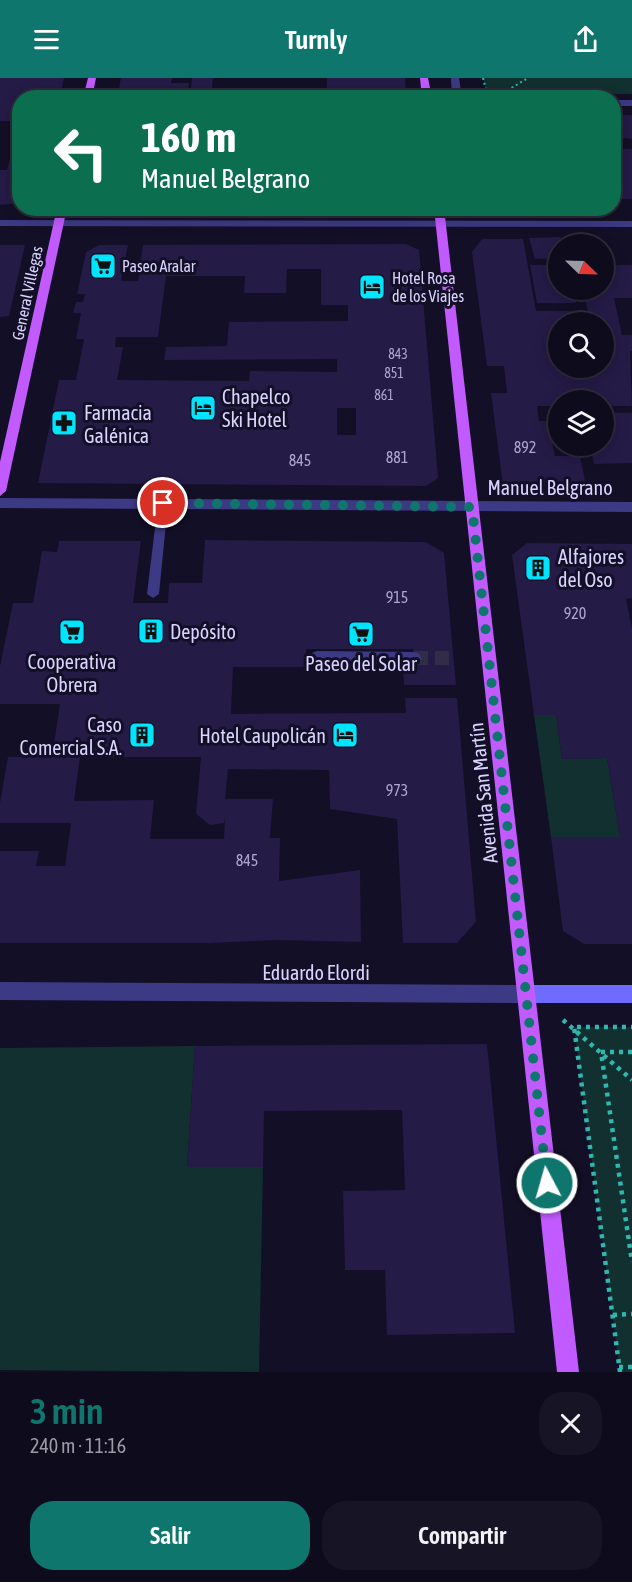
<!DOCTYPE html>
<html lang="es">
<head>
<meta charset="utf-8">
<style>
  body { margin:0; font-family:"Asap Condensed",sans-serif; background:#171425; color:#f1f3f6; height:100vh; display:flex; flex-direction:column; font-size:22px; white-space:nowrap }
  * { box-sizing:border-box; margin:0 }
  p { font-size:20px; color:#9b9ba3 }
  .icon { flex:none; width:33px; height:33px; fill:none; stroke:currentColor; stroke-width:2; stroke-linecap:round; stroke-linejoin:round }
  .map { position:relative; height:1294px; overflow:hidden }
  .side { display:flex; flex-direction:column; background:#0e0b1c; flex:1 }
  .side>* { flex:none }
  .banner { position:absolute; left:12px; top:12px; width:609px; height:126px; border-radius:24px; box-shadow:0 3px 15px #0003,0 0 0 2px #2e2b3b; background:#0b6e4f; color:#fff; overflow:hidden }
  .needle { width:39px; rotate:113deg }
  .tools { position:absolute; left:548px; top:156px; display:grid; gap:12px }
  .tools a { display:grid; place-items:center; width:66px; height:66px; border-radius:50%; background:#0e0b1c; box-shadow:0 3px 15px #0003,0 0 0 2px #2e2b3b; font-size:30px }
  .pin { position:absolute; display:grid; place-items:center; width:51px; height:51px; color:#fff; margin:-26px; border:3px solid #fff; border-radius:50%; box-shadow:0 2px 6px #0007 }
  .me { position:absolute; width:66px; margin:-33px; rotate:354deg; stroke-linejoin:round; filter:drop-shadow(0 0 4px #0008) }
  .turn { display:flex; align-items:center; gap:21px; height:126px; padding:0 30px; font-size:27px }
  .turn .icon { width:78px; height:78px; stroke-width:2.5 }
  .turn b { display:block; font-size:42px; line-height:51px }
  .round { display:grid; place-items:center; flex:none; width:63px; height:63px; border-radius:24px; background:#171425 }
  .overview { display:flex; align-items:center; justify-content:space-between; height:102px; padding:0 30px }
  h1 { font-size:36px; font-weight:600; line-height:45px; color:#0f766e }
  .primary-button { display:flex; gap:12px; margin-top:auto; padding:12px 30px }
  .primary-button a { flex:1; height:69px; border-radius:24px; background:#0f766e; color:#fff; font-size:24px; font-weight:600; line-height:69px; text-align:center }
  .primary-button a+a { background:#171425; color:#f1f3f6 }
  header { display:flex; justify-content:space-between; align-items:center; height:78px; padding:0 30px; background:#0f766e; color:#fff; font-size:27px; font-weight:600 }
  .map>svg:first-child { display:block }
</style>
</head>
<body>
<header><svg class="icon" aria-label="menu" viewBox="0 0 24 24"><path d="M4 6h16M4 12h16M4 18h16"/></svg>Turnly<svg class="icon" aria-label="share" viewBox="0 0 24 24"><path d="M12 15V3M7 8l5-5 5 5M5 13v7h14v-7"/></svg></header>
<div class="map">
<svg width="632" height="1294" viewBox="0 0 632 1294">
  <rect width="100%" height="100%" fill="#130f26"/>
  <g fill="#12302f">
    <polygon points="483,0 632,0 632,16 494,15 486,12"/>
    <polygon points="534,637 556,637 562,681 607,680 620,759 551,759"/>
    <polygon points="574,949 632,949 632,1294 620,1294"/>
    <polygon points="195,968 187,1089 263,1089 259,1294 0,1292 0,970"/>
  </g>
  <g fill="#241b47" fill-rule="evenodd">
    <polygon points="0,0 64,0 60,20 20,20 20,43 0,43"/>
    <polygon points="121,0 172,0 171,5 189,5 188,13 179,13 178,20 117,20"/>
    <polygon points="192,0 213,0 212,10 191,10"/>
    <polygon points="327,0 405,0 406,20 326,20"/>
    <rect x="208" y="11" width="18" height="9"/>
    <polygon points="616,37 632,37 632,61 623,60"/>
    <polygon points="17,54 20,125 0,127 0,92 7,92"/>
    <rect x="614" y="71" width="18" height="50"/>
    <polygon points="361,130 413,130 407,135 361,135"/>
    <polygon points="560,159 562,166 558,166 558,180 535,181 529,160"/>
    <path d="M482,161h41l13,72h52l-5,-21h20v-25h29v33h-18l8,37h10v16h-2l2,55h-29v-6h-45v6h-21l2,15h8l8,35h25l6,30h-83l-12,-93h16l-3,-27h-17l-15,-114zM558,244h45v46h-45z"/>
    <path d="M406,166l13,6 19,228 -12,8 -388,-3 21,-103h17l8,-41h-8l5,-26h-8l3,-11h7l2,-8h-8l9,-42 13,-7h29l-7,36h17l5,-36zM287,191h34v36h27v16l-119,1 -2,24 -61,1 -2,13 173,-1v13l-87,-1 -1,10 -132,-1 6,-33h-8l1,-10h42l8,-61h79l-1,17h42zM337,330h19v27h-19z"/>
    <polygon points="0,167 25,167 9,238 0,239"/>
    <polygon points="530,187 558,187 558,212 573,212 576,225 537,225"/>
    <polygon points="603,334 632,335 632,385 594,386 590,368 603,368"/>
    <path d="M205,462l221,2 18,11 12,132h-52l-1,-18h12l-2,-18h-107v18h-73l-2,47 175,-1 -1,-15h52l19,224 -19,21h-54l-6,-124 -67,-10 -1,-39 -101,-1 -3,30h48l-3,39h10l-1,43 81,-11 1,72 -85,-2 -66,3h-210v-92h39l-3,15h29l6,-43h-71v-20l8,-46h44l8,-53h-60v-38l13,-63h20l9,-52 15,1 2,-11h82l-8,62h35l1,-20h33zM80,679h121l-5,57 14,11 14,-2 1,-6 -1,22h-74l4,-39 -80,1z"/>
    <polygon points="527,465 632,466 632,520 626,521 632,550 632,866 584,866 563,853 551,759 620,759 607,680 562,681 556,637 534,637 512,477"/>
    <polygon points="487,966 515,1255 387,1257 385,1192 345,1192 343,1113 405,1112 402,1032 264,1033 263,1089 187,1089 195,968"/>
  </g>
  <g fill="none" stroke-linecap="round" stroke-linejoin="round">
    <polyline stroke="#312d47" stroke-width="14" stroke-dasharray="14 7" stroke-linecap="butt" points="414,580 454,580"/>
    <g stroke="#2fb8b0" stroke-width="2" stroke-dasharray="2 3" stroke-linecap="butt">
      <polyline points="483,0 486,12 494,15 601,16"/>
      <polyline points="503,15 528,0"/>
    </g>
    <g stroke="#2fb8b0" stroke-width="4.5" stroke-dasharray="4 5" stroke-linecap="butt">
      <polyline points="563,942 632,1002"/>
      <polyline points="632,974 601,974 632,1184"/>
      <polyline points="613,1237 632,1236"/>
      <polyline points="619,1289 632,1289"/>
      <polyline points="620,1294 574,949 632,949"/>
    </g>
    <polygon fill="#3d3a85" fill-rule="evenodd" points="163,421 168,425 159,516 153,520 147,516 158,425"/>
    <g fill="#3d3a85" fill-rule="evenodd">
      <polygon points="451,0 459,0 462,20 452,20"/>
      <rect x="614" y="22" width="18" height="6"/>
      <polygon points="0,142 632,143 632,149 0,148"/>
      <polygon points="0,420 632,424 632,434 0,430"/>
      <polygon points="317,573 414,574 419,576 421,580 419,584 414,586 317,585 312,583 310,579 312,575"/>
      <polygon points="0,904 526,907 532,910 535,916 532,922 526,925 0,922"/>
    </g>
    <polygon fill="#6f6bff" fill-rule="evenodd" points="526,907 632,907 632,925 526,925 520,922 517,916 520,910"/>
    <g fill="#c25bff" fill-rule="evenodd">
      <polygon points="88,0 96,0 92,20 83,20"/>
      <polygon points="420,0 428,0 432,20 422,20"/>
      <polygon points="57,130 67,130 6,413 0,418 0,384"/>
      <polygon points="434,130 444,130 579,1294 557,1294"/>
    </g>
  </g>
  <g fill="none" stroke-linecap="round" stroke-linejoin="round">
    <polyline stroke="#0f766e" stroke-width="10" stroke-dasharray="0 18" points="163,425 472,429 547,1105"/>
  </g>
  <defs>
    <symbol id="supermarket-square" viewBox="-11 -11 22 22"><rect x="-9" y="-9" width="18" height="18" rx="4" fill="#00e5ff" stroke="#130f26"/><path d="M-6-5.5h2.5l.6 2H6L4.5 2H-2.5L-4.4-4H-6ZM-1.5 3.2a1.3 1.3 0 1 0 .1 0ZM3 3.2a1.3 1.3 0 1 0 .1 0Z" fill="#111"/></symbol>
    <symbol id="hotel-square" viewBox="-11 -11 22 22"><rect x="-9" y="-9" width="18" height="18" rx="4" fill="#00e5ff" stroke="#130f26"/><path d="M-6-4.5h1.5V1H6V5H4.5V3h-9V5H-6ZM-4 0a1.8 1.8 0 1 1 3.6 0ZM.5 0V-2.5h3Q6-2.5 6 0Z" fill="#111"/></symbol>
    <symbol id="pharmacy-square" viewBox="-11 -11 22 22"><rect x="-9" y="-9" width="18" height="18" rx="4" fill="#00e5ff" stroke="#130f26"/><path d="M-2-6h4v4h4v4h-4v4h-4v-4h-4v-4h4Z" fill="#111"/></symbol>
    <symbol id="building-square" viewBox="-11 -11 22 22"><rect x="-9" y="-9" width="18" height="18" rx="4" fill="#00e5ff" stroke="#130f26"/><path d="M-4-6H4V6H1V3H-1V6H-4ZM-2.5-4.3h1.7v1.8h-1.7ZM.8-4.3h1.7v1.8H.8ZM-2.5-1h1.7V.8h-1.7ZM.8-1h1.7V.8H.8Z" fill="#111"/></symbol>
  </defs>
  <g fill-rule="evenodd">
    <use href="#supermarket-square" x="88" y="173" width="30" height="30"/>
    <use href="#hotel-square" x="357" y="194" width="30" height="30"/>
    <use href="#hotel-square" x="188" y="315" width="30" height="30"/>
    <use href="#pharmacy-square" x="49" y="330" width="30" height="30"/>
    <use href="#building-square" x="523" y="475" width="30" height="30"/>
    <use href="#building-square" x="136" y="538" width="30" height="30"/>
    <use href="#supermarket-square" x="57" y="539" width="30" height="30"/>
    <use href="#supermarket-square" x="346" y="541" width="30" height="30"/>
    <use href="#building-square" x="127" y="642" width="30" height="30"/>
    <use href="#hotel-square" x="330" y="642" width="30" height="30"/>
  </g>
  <g text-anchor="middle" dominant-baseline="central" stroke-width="6" stroke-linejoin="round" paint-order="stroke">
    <g font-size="14" fill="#aca6d1">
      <text x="398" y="276">843</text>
      <text x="394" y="295">851</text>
      <text x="384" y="317">861</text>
    </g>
    <g font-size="16" fill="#d9d4ff" stroke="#130f26" text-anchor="start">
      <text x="122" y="188">Paseo Aralar</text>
      <text x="392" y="200">Hotel Rosa<tspan x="392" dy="18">de los Viajes</tspan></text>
    </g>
    <g font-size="16" fill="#d9d4ff" stroke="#130f26">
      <text transform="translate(27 215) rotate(-78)">General Villegas</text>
    </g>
    <g font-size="16" fill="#aca6d1">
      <text x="525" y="369">892</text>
      <text x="397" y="379">881</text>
      <text x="300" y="382">845</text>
      <text x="397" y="519">915</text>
      <text x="575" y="535">920</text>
      <text x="397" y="712">973</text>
      <text x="247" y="782">845</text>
    </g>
    <g font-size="20" fill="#d9d4ff" stroke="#130f26" text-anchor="start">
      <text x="222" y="318">Chapelco<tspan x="222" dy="23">Ski Hotel</tspan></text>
      <text x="84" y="334">Farmacia<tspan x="84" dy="23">Galénica</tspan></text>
      <text x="558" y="478">Alfajores<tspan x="558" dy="23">del Oso</tspan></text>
      <text x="170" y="553">Depósito</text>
      <text x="72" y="583" text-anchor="middle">Cooperativa<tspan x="72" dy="23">Obrera</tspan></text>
      <text x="361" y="585" text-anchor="middle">Paseo del Solar</text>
      <text x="122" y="646" text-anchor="end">Caso<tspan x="122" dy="23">Comercial S.A.</tspan></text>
      <text x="326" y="657" text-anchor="end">Hotel Caupolicán</text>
    </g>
    <g font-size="20" fill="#d9d4ff" stroke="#130f26">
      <text x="550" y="409">Manuel Belgrano</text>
      <text transform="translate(483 715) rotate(-96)">Avenida San Martín</text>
      <text x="316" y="894">Eduardo Elordi</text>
    </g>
  </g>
</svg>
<div class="tools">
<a><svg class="needle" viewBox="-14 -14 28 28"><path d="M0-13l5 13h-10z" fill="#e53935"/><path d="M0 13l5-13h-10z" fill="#9b9ba3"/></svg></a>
<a><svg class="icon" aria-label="search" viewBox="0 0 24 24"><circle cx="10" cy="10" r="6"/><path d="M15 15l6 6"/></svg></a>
<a><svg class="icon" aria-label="layers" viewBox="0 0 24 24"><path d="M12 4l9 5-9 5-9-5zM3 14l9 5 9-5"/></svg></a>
</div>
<div class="pin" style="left:163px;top:425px;background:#d93025"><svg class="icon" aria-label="arrive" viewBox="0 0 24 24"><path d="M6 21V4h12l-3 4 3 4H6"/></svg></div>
<svg class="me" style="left:547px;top:1105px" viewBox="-20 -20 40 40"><circle r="17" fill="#0f766e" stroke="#fff" stroke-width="3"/><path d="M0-11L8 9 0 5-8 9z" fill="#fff"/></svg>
<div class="banner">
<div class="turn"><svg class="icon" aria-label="left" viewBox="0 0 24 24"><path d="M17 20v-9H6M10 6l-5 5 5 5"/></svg><div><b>160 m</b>Manuel Belgrano</div></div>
</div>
</div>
<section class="side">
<div class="overview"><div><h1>3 min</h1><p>240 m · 11:16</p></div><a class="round"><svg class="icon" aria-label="close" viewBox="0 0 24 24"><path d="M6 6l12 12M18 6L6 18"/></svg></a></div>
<div class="primary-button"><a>Salir</a><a>Compartir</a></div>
</section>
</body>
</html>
